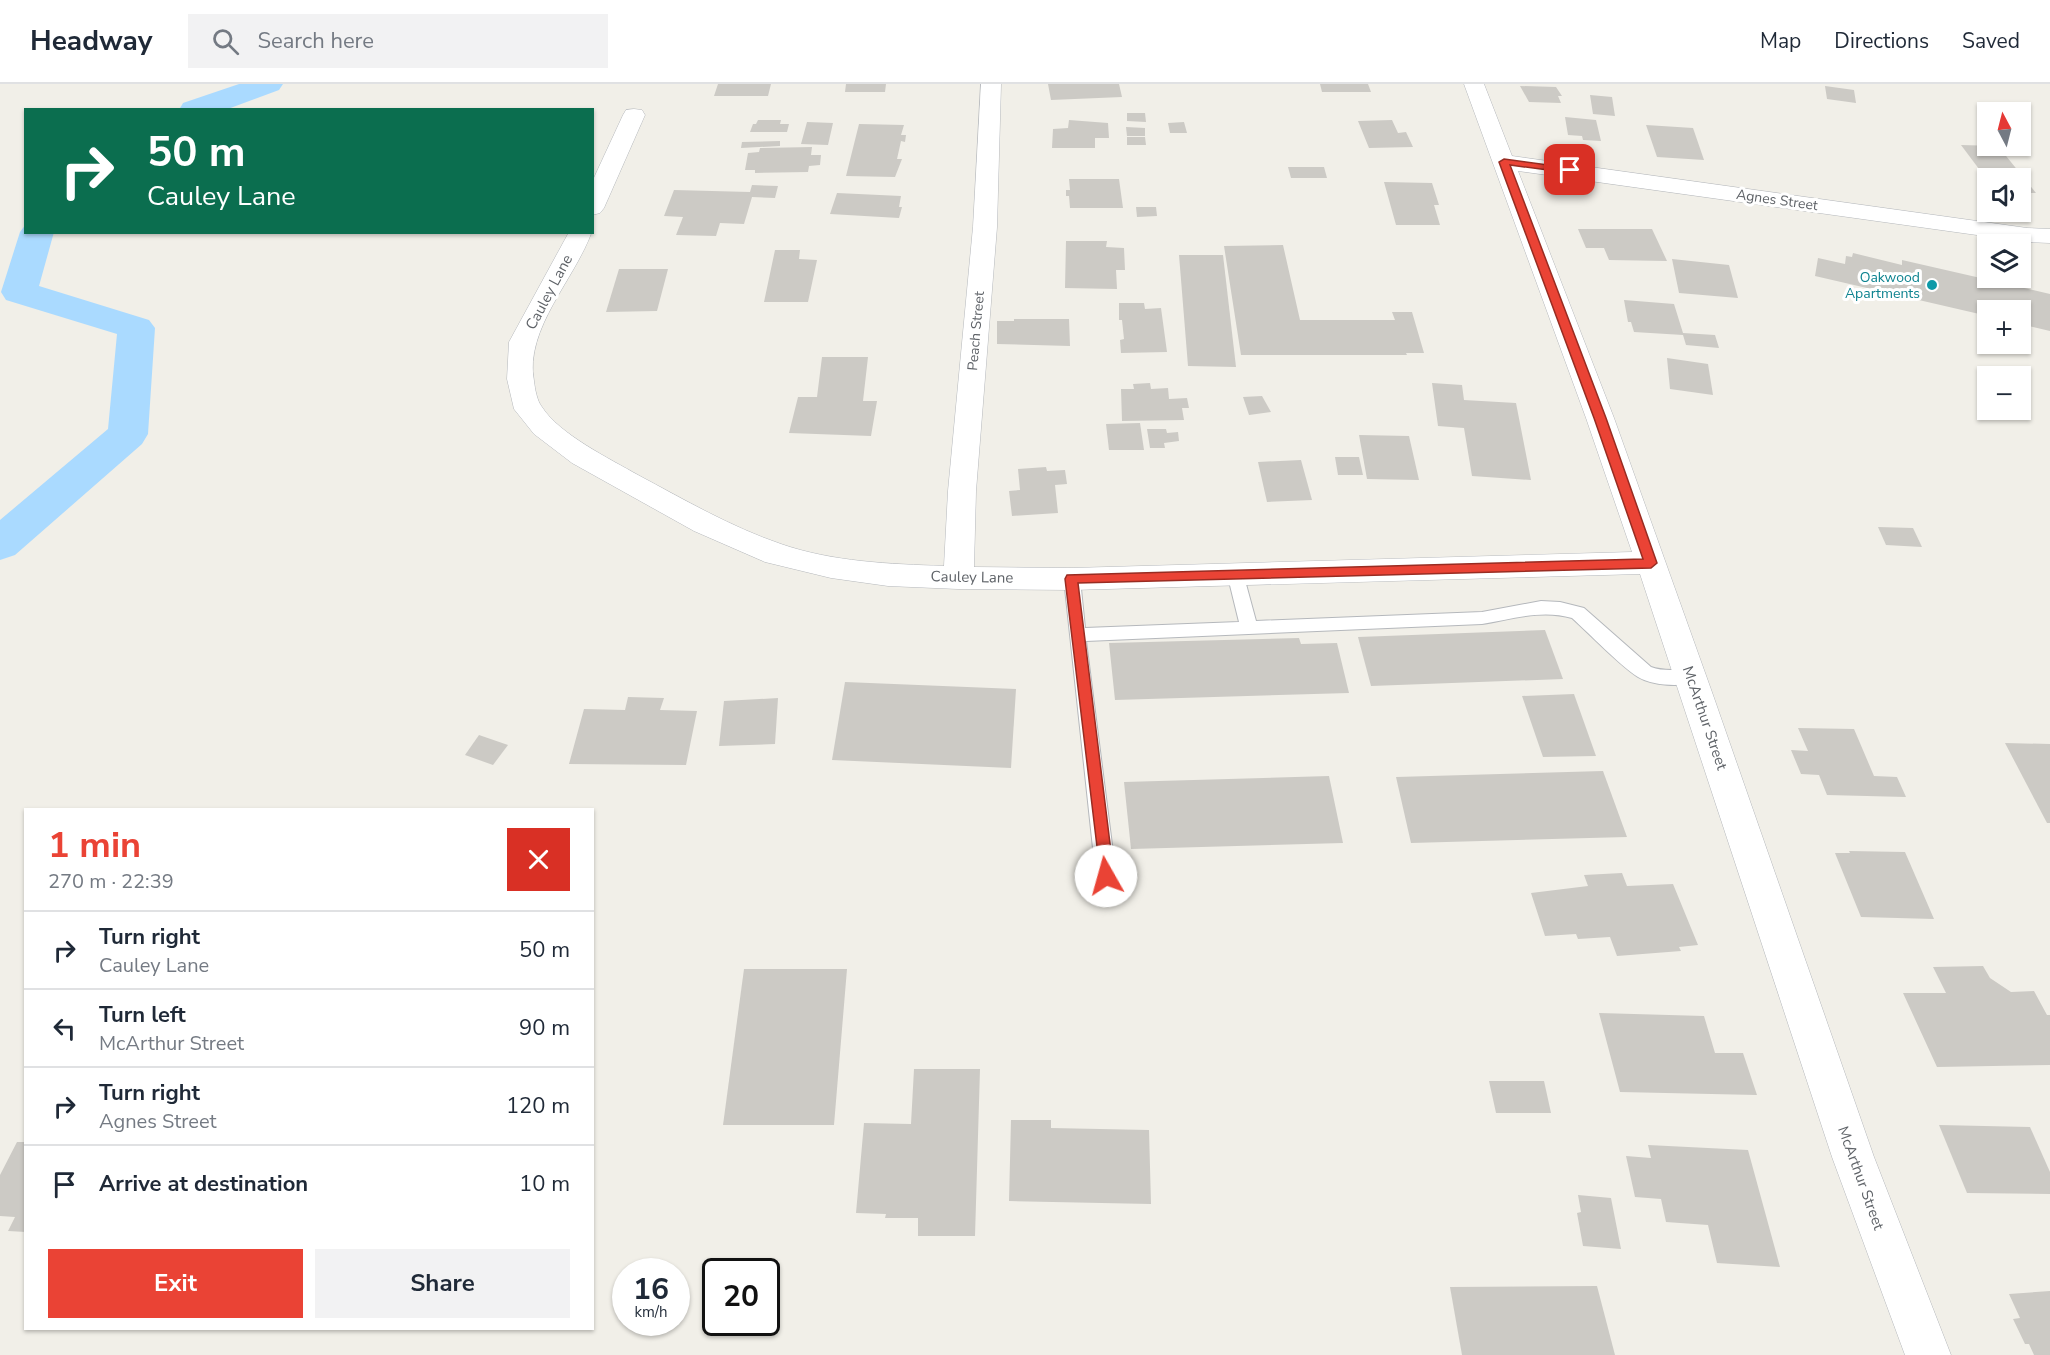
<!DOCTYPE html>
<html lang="en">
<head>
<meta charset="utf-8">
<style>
  body { margin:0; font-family:"Nunito Sans",sans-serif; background:#f2f2f3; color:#1f2937; height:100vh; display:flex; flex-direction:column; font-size:22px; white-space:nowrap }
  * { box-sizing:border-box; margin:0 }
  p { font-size:20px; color:#747a83 }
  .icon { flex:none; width:33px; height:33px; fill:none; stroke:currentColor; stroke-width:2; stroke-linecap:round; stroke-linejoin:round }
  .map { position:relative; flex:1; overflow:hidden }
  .drawer { position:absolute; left:24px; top:724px; width:570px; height:522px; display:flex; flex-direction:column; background:#fff; border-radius:0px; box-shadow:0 2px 4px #0004 }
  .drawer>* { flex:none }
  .guide { position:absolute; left:24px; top:24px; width:570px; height:126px; border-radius:0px; box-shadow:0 2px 4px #0004; background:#0b6e4f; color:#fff; overflow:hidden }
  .needle { width:39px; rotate:353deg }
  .tools { position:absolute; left:1977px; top:18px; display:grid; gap:12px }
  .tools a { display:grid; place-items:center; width:54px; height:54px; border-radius:0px; background:#fff; box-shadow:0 2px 4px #0004; font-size:30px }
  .speed { position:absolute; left:612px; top:1174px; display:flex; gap:12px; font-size:30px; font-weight:700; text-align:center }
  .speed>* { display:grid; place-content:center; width:78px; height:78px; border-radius:50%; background:#fff; box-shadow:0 2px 4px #0004; line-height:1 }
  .speed small { font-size:15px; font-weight:400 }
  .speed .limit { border:3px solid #111; border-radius:9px; background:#fff; color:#111 }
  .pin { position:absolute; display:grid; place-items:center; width:51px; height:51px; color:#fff; margin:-26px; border-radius:12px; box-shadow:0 3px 9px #0006 }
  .me { position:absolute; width:66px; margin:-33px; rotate:353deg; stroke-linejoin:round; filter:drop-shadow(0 0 4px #0008) }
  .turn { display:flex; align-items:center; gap:21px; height:126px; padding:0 24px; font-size:27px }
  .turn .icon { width:78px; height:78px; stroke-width:2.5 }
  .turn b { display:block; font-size:42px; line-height:51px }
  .round { display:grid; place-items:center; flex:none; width:63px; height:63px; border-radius:0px; background:#f2f2f3 }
  .headline { display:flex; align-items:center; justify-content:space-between; height:102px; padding:0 24px }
  h1 { font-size:36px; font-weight:700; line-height:45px; color:#ea4335 }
  .button { display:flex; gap:12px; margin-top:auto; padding:12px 24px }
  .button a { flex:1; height:69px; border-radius:0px; background:#ea4335; color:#fff; font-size:24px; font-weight:700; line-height:69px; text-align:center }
  .button a+a { background:#f2f2f3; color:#1f2937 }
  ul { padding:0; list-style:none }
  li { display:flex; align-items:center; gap:18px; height:78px; padding:0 24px; border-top:2px solid #e0e1e3 }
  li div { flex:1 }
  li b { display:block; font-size:22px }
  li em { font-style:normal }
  header { display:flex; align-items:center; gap:36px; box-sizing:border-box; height:84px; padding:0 30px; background:#fff; border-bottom:2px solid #e0e1e3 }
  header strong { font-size:28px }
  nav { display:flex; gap:33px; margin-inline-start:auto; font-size:21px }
  .search { width:420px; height:54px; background:#f2f2f3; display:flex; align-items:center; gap:15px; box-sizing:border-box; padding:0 21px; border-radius:0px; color:#747a83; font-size:22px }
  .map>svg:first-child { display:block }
</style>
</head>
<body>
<header>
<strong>Headway</strong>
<div class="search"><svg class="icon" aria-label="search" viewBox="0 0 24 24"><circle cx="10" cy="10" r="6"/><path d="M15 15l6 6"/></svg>Search here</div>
<nav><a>Map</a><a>Directions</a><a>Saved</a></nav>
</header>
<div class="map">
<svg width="2050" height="1271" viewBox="0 0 2050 1271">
  <rect width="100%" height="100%" fill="#f1efe8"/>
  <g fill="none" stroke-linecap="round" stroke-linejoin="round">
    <g fill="#aadaff" fill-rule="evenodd">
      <polygon points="239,0 283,0 279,6 225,26 179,26 183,19"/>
      <polygon points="26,140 26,148 54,148 39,202 149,236 155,244 148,350 142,360 15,471 0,476 0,436 108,345 117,250 6,216 1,208 20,148"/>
    </g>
  </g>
  <g fill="#cccac5">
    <polygon points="718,0 771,0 768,12 714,12"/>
    <polygon points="846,0 886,0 885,8 845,8"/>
    <polygon points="1048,0 1119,0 1122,13 1051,16"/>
    <polygon points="1320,0 1368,0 1371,8 1322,8"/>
    <polygon points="1520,2 1556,3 1562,12 1558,12 1561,19 1529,18"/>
    <polygon points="1825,2 1854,6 1856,19 1827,15"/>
    <polygon points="1590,11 1612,13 1615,32 1593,30"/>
    <polygon points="1127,29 1145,29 1146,38 1127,37"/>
    <polygon points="1565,33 1596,36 1601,57 1583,56 1582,52 1568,51"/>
    <polygon points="758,36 781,36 780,40 789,40 787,48 750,48 753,40 756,40"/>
    <polygon points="1069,36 1108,39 1109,54 1095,54 1095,64 1052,64 1053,45 1068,44"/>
    <polygon points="1392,36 1398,49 1406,48 1413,63 1369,64 1358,37"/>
    <polygon points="807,38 833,39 828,61 801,60"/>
    <polygon points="1184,38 1187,49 1170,49 1168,39"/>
    <polygon points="859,40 904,41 901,51 906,51 905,58 901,57 897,75 902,75 895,93 846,92"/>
    <polygon points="1646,41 1693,44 1704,76 1657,73"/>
    <polygon points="1126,43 1145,44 1145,52 1127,52"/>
    <polygon points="1127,53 1145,53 1146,61 1127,61"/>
    <polygon points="780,57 780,62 741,64 742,58"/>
    <polygon points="1961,61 1998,62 2036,109 2020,109 2020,94 1988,94 1988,97"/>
    <polygon points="812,63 811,71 821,71 820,81 809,82 808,88 755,89 755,86 745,86 748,69 759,68 760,64"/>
    <polygon points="1288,83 1324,83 1327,94 1291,94"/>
    <polygon points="1069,95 1119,95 1123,124 1070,124 1069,112 1066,112 1066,106 1070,106"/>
    <polygon points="1384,98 1432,99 1439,121 1434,121 1440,141 1396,141"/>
    <polygon points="752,101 778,102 775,114 752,113 744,140 720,139 716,152 676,151 683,133 664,132 674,106 750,108"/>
    <polygon points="837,109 901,112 899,123 902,123 899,134 830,130"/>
    <polygon points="1136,123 1156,123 1157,132 1137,133"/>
    <polygon points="1578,145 1652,145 1667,177 1609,176 1604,164 1586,164"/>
    <polygon points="1066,157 1107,157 1106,163 1124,164 1125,186 1116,186 1117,205 1065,204"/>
    <polygon points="1283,161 1300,236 1395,236 1392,228 1412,228 1424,269 1406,269 1407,271 1241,271 1224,162"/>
    <polygon points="775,166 800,166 799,175 817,176 808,218 764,218"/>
    <polygon points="1853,169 1902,181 1902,176 2050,210 2050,247 2020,240 2020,226 1988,226 1988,232 1815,192 1818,174 1845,180 1846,172 1852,173"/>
    <polygon points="1179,171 1223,171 1236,283 1188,282"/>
    <polygon points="1672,175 1729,181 1738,214 1679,209"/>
    <polygon points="619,185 668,185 657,227 606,228"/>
    <polygon points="1624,216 1674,220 1683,249 1715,251 1719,264 1686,261 1683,251 1634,248 1631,238 1628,238"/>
    <polygon points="1119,219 1144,219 1145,225 1161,224 1167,268 1121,269 1120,256 1124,255 1122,236 1119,236"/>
    <polygon points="1014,235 1069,235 1070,262 997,260 997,237 1014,237"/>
    <polygon points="822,273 868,273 863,317 877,317 871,352 789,349 798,313 817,313"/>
    <polygon points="1667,274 1708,280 1713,311 1670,305"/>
    <polygon points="1150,299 1151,305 1168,304 1169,315 1187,314 1189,324 1182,324 1184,336 1122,337 1121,305 1134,305 1133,300"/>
    <polygon points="1432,299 1462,301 1464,316 1516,319 1531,396 1472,392 1464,344 1438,342"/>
    <polygon points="1262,312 1271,328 1249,331 1243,313"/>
    <polygon points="1140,339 1144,366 1109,366 1106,340"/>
    <polygon points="1147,345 1166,345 1167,349 1178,348 1179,357 1164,359 1165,364 1150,364"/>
    <polygon points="1359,351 1409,352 1419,396 1367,395"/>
    <polygon points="1335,373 1359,373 1363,391 1338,391"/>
    <polygon points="1301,376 1312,416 1267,418 1258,378"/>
    <polygon points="1046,383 1047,387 1065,386 1067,400 1055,401 1058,429 1012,432 1009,407 1020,406 1018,385"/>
    <polygon points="1878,443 1913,444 1922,463 1886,461"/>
    <polygon points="1545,546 1563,595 1371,602 1358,553"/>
    <polygon points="1299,554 1301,560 1337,559 1349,609 1115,616 1109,559"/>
    <polygon points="845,598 1016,605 1011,684 832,676"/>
    <polygon points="1574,610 1596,672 1543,673 1522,612"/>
    <polygon points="628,613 664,614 660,626 697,627 686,681 569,680 584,625 625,626"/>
    <polygon points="778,614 775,660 719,662 724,617"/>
    <polygon points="1798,644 1854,645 1874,692 1897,693 1906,713 1827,711 1819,691 1801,690 1791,666 1808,667"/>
    <polygon points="479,651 508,661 493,681 465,671"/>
    <polygon points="2005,659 2050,660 2050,739 2047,739"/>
    <polygon points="1603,687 1627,753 1411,759 1396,693"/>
    <polygon points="1329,692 1343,759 1131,765 1124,698"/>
    <polygon points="1849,767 1905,768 1934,835 1861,833 1835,769 1850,769"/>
    <polygon points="1622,789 1627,802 1673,800 1698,861 1679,863 1681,867 1617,872 1610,853 1578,855 1576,850 1545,852 1531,809 1588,802 1584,791"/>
    <polygon points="1983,882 1990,894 2011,908 2034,907 2047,931 2050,931 2050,981 1937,983 1903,909 1946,909 1933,883"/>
    <polygon points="744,885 847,885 834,1041 723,1041"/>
    <polygon points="1599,929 1704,932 1715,969 1743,969 1757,1011 1620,1008"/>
    <polygon points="914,985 980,985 975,1152 918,1152 918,1134 885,1134 886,1130 856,1129 864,1039 911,1040"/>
    <polygon points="1489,997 1544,997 1551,1029 1496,1029"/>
    <polygon points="1011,1036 1051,1036 1051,1044 1149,1046 1151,1120 1009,1117"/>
    <polygon points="1939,1041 2030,1043 2050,1088 2050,1110 1967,1109"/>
    <polygon points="17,1058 26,1058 26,1148 8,1147 15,1133 0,1132 0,1091"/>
    <polygon points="1648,1061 1748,1066 1780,1183 1717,1179 1708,1141 1666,1138 1661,1115 1635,1113 1626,1072 1651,1074"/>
    <polygon points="1578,1111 1611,1114 1621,1165 1583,1162 1577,1129 1581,1128"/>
    <polygon points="1597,1202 1615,1271 1462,1271 1450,1203"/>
    <polygon points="2050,1207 2050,1271 2034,1271 2029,1260 2025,1260 2013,1235 2020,1234 2009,1210"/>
  </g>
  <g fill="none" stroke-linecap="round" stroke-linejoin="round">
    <defs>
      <path id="service" d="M1235,483l6,2 2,4 13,48 226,-9 59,-11 19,1 24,6 67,59c15,6 31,0 46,5l3,5 -3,5c-16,5 -44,4 -59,-5 -20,-13 -47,-42 -66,-59 -30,-9 -60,1 -90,6l-396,17 30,235 -3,6 -7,3 -7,-3 -3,-6 -32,-297 2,-4 6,-2 6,2 2,4 5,49 154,-6 -12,-49 2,-4z"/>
      <g id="minor">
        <path d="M981,0h20l-4,143 -21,264 -2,76 98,1 560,-16 -46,-134 -122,-334h20l28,72 515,72 23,1v14l-23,-1 -509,-71 96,247 99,277 161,462 77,198h-46l-73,-198 -192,-583 -568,16 -114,-1 -70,-3 -57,-8 -66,-16 -71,-31 -122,-68 -38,-29 -20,-25 -7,-30 2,-37 60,-110 23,-1c-16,47 -68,98 -58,150 1,8 3,20 8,26 17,27 68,52 96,68 47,25 93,52 143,69 52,18 109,20 163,22l4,-75 25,-264z"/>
        <polygon points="634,25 642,26 645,31 604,124 600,129 592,131 592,98 623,31 626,26"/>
      </g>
    </defs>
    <use href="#service" stroke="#b5b8bc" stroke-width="2"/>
    <use href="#minor" stroke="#b5b8bc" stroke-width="1"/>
    <use href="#service" fill="#fff" fill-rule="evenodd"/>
    <use href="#minor" fill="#fff" fill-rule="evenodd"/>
  </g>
  <polygon fill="#ea4335" stroke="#982c22" stroke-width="1.5" points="1504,75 1570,84 1575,86 1570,89 1510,81 1606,334 1657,479 1651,484 1078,499 1114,792 1112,796 1106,798 1101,796 1065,495 1067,491 1643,475 1594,334 1499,78"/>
  <circle fill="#0f9aa8" stroke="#fff" stroke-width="2" cx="1932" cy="201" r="6"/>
  <g text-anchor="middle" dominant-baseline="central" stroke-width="6" stroke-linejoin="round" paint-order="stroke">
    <g font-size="14" fill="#5f6368" stroke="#fff">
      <text transform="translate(1777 116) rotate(8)">Agnes Street</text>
      <text transform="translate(976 247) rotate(-85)">Peach Street</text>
    </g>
    <g font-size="14" fill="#0d838f" stroke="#fff" text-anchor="end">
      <text x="1920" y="193">Oakwood<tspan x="1920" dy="16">Apartments</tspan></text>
    </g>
    <g font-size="15" fill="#5f6368" stroke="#fff">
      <text transform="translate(549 208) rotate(-62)">Cauley Lane</text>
      <text transform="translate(972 493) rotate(1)">Cauley Lane</text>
      <text transform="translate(1705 634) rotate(71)">McArthur Street</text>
      <text transform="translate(1861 1094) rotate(70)">McArthur Street</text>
    </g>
  </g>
</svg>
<div class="tools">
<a><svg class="needle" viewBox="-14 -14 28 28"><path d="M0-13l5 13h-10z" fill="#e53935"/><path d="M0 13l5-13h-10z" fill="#747a83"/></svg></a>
<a><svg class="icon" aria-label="sound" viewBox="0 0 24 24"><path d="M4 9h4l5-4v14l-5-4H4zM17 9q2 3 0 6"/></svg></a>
<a><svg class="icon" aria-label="layers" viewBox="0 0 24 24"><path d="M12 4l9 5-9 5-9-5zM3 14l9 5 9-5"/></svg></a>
<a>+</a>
<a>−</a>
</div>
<div class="speed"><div>16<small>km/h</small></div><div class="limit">20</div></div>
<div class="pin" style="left:1570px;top:86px;background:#d93025"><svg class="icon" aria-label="arrive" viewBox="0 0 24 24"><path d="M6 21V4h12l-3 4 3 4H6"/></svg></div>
<svg class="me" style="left:1106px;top:792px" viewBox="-20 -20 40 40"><circle r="19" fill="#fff"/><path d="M0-13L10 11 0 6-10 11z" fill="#ea4335"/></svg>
<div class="guide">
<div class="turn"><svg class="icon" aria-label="right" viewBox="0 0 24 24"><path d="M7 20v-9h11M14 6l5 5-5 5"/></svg><div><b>50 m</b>Cauley Lane</div></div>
</div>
<section class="drawer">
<div class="headline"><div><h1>1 min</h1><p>270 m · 22:39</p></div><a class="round" style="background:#d93025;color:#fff"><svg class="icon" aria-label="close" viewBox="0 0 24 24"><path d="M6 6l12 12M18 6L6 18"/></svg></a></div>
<ul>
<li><svg class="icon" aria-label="right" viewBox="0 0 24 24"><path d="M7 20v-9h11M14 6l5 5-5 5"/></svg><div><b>Turn right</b><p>Cauley Lane</p></div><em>50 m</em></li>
<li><svg class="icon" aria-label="left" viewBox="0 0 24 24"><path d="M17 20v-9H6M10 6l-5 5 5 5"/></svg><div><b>Turn left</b><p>McArthur Street</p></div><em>90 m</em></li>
<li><svg class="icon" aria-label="right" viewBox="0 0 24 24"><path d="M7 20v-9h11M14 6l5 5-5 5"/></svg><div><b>Turn right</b><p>Agnes Street</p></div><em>120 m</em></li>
<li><svg class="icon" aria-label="arrive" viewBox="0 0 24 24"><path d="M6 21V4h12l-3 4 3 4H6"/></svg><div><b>Arrive at destination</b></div><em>10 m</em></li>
</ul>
<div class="button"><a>Exit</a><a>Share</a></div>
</section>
</div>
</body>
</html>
